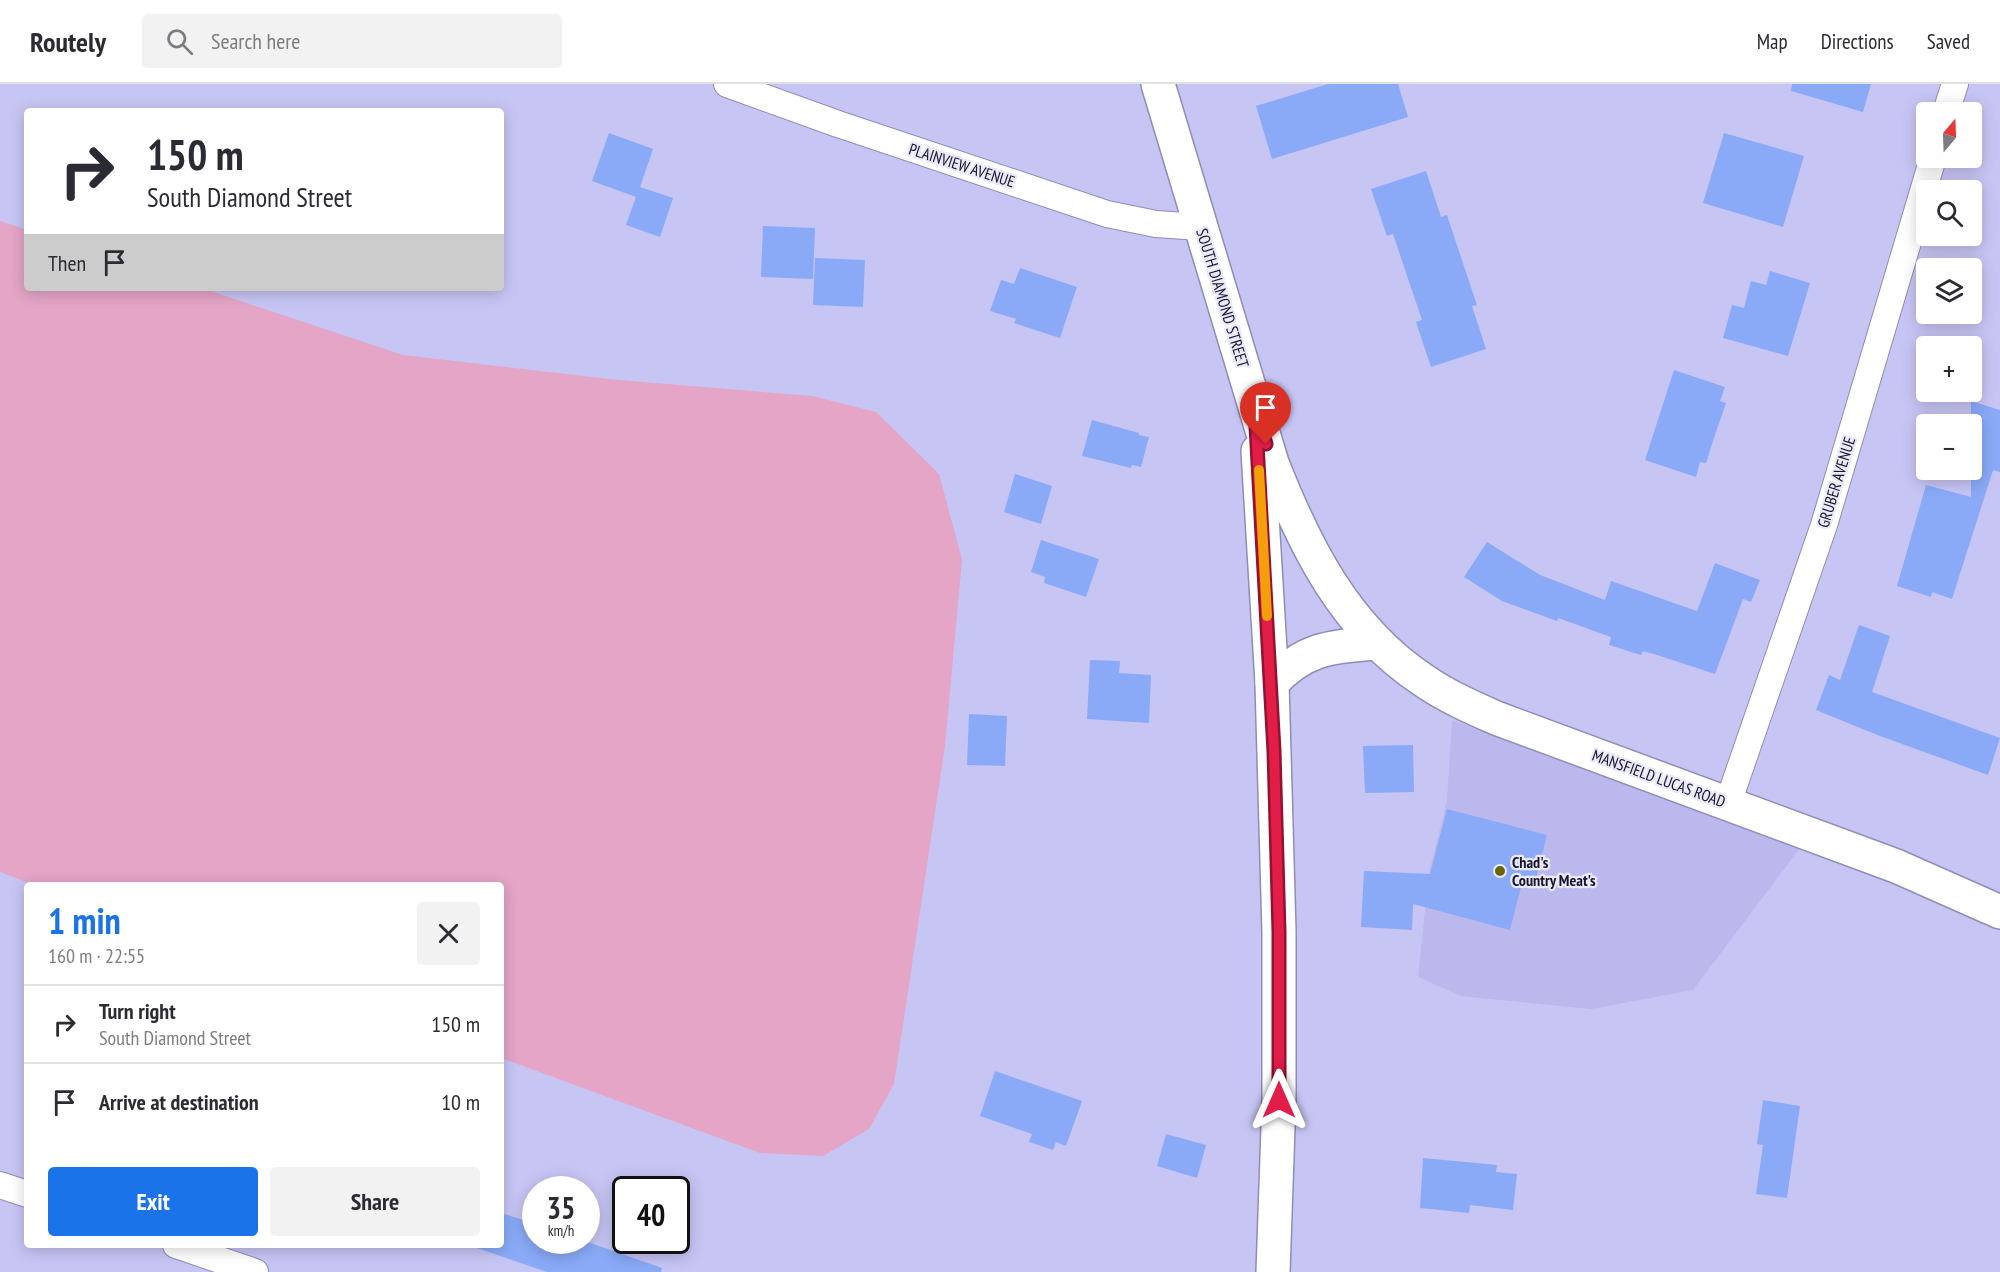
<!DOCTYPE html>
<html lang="en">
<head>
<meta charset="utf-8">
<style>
  body { margin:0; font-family:"PT Sans Narrow",sans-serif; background:#f2f2f3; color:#2b2b33; height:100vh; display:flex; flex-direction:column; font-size:22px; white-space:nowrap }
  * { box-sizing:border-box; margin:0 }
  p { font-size:20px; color:#7c7c81 }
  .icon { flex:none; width:33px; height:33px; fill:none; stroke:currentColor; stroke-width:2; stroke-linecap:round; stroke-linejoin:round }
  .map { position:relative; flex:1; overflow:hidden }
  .drawer { position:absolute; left:24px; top:798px; width:480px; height:366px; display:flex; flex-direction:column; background:#fff; border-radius:6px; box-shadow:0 3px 15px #0003 }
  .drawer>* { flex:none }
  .hud { position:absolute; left:24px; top:24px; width:480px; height:183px; border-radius:6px; box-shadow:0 3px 15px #0003; background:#fff; color:#2b2b33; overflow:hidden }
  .needle { width:39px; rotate:19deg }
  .tools { position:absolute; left:1916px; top:18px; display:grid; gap:12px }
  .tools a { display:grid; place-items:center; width:66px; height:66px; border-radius:6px; background:#fff; box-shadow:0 3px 15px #0003; font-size:30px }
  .speed { position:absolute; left:522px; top:1092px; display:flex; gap:12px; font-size:30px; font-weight:700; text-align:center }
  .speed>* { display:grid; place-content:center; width:78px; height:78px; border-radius:50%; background:#fff; box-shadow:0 3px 15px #0003; line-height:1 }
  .speed small { font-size:15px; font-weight:400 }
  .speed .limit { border:3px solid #111; border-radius:9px; background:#fff; color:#111 }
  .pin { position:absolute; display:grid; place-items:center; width:51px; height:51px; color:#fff; margin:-62px -26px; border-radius:50% 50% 50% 0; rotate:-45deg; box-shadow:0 0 6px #0007 }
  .pin .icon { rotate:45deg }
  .me { position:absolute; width:66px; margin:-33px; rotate:0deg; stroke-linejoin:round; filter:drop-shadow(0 0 4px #0008) }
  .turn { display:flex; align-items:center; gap:21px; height:126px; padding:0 24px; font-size:27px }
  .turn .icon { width:78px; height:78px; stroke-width:2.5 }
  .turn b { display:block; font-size:42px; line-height:51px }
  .then { display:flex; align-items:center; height:57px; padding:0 24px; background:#0003; gap:12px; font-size:22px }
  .round { display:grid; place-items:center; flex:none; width:63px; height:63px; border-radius:6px; background:#f2f2f3 }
  .summary { display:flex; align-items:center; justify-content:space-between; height:102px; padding:0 24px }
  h1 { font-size:36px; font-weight:700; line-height:45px; color:#1a73e8 }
  .action { display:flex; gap:12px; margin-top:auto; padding:12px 24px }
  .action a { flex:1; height:69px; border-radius:6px; background:#1a73e8; color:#fff; font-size:24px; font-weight:700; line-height:69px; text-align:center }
  .action a+a { background:#f2f2f3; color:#2b2b33 }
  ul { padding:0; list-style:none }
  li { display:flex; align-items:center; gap:18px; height:78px; padding:0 24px; border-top:2px solid #e1e1e2 }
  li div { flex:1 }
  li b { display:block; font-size:22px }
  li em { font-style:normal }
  header { display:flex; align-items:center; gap:36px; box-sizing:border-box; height:84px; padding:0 30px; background:#fff; border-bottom:2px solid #e1e1e2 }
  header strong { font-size:28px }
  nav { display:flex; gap:33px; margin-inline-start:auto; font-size:21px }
  .search { width:420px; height:54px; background:#f2f2f3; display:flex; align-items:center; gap:15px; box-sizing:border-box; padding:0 21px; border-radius:6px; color:#7c7c81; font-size:22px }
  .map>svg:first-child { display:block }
</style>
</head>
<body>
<header>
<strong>Routely</strong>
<div class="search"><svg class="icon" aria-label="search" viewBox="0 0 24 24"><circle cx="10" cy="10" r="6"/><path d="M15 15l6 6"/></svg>Search here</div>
<nav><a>Map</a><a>Directions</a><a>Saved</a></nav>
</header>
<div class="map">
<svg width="2000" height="1188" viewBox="0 0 2000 1188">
  <rect width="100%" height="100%" fill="#c7c5f4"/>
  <polygon fill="#bab8ec" points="1452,636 1800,764 1693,906 1591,925 1461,912 1418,893 1429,789 1447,717"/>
  <polygon fill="#e4a5c6" points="0,137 27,146 27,204 201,204 403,271 618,296 812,312 876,328 939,390 962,476 945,662 894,1000 869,1045 823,1072 760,1069 501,974 501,801 34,801 0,788"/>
  <g fill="#8aaaf8">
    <polygon points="1328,0 1398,0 1408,33 1272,75 1256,22"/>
    <polygon points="1792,0 1871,0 1863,28 1791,7"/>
    <polygon points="609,49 653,65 640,103 673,114 660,153 626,141 636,113 592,97"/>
    <polygon points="1724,49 1804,72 1783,143 1703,119"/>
    <polygon points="1426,87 1441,133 1447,131 1477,221 1472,222 1486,265 1431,283 1416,238 1422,236 1393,150 1387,152 1371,105"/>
    <polygon points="763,142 815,144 813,195 761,193"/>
    <polygon points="815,174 865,176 863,223 813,221"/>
    <polygon points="1020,184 1077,203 1060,254 1014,239 1016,235 990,227 1001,196 1014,200"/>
    <polygon points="1770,187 1810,199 1788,272 1723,254 1732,221 1744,224 1751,197 1766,201"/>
    <polygon points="1674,286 1725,303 1720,317 1726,319 1714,354 1706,379 1700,378 1696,393 1645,376"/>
    <polygon points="1971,317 2000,326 2000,388 1993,386 1952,515 1932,508 1931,513 1897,502 1926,401 1971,413"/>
    <polygon points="1092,336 1139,349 1139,351 1149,353 1141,383 1132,381 1131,384 1082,372"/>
    <polygon points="1015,390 1052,402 1041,440 1004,428"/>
    <polygon points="1041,456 1099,475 1086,513 1044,499 1045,493 1031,488"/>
    <polygon points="1487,458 1540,491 1605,516 1611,497 1697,527 1715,479 1760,496 1751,518 1743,515 1715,590 1654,570 1643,567 1641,571 1609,561 1611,553 1558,534 1557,537 1502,517 1464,493"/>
    <polygon points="1859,541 1890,552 1872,608 2000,654 1988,691 1880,652 1816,626 1829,591 1840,596"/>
    <polygon points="1090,576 1120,577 1119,589 1151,591 1149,639 1087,635"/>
    <polygon points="969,630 1007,632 1005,682 967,681"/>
    <polygon points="1413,661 1414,708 1365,709 1363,662"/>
    <polygon points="1447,725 1547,751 1535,798 1523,795 1510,846 1413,820 1412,846 1361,843 1364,787 1430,790"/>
    <polygon points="995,987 1082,1017 1066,1062 1056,1058 1053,1066 1029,1058 1032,1050 980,1032"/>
    <polygon points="1763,1016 1800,1022 1787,1114 1756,1110 1763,1061 1757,1060"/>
    <polygon points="1166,1050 1206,1061 1197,1094 1157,1082"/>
    <polygon points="1423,1074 1497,1081 1496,1088 1517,1090 1513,1126 1470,1121 1469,1129 1420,1124"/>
    <polygon points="501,1129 536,1140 536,1156 582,1156 662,1184 661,1188 547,1188 468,1161 501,1161"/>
  </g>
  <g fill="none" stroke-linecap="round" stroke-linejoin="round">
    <defs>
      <g id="minor">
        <polyline points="727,0 838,40 1107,130 1156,140 1201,143"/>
        <polyline points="1946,28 1955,0"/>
        <polyline points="1728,719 1824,441 1933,74"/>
        <polyline points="0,1101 27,1110"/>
        <polyline points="176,1161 255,1188"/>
      </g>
      <g id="tertiary">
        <path d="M1158,0l114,379c33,84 73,165 151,217 23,16 48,27 73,38l400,148 104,46"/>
        <polyline points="1258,367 1272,599 1279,848 1279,1015 1273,1188"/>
        <path d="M1272,599c34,-36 59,-36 106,-40"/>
      </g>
    </defs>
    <use href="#minor" stroke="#8e8cb8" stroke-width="28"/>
    <use href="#tertiary" stroke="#8e8cb8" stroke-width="36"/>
    <use href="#minor" stroke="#fff" stroke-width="26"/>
    <use href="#tertiary" stroke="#fff" stroke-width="33"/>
  </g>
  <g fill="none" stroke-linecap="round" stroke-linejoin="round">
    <defs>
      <polyline id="route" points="1266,360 1255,324 1274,667 1279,848 1279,1016"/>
    </defs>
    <use href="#route" stroke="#92132f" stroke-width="15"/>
    <use href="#route" stroke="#e11d48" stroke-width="10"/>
    <polyline stroke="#f59e0b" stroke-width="10" points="1259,386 1267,532"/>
  </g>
  <circle fill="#6b6700" stroke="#eae9fc" stroke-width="2" cx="1500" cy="787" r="6"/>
  <g text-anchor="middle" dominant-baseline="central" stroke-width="4.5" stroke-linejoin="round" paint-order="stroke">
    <g font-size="16" fill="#181728" stroke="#eae9fc">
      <text transform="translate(962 81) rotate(18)">PLAINVIEW AVENUE</text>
      <text transform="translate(1223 214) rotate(73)">SOUTH DIAMOND STREET</text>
      <text transform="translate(1836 398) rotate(-73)">GRUBER AVENUE</text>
      <text transform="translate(1659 694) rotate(20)">MANSFIELD LUCAS ROAD</text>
    </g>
    <g font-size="16" font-weight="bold" fill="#181728" stroke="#eae9fc" text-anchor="start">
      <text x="1512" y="778">Chad's<tspan x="1512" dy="18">Country Meat's</tspan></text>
    </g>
  </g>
</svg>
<div class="tools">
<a><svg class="needle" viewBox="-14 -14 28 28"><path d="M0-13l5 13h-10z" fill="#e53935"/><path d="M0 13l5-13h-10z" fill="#7c7c81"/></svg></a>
<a><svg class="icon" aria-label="search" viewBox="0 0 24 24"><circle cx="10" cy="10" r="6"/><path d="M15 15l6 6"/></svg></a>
<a><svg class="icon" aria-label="layers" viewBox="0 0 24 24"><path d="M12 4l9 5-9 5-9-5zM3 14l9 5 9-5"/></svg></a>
<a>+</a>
<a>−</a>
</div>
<div class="speed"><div>35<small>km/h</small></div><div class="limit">40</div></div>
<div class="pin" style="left:1266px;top:360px;background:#d93025"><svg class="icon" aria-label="arrive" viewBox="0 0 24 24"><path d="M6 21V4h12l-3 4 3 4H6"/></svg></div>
<svg class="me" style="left:1279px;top:1016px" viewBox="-20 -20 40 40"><path d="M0-17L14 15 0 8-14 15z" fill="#e11d48" stroke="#fff" stroke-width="4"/></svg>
<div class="hud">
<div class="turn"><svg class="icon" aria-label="right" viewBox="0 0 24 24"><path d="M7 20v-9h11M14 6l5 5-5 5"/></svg><div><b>150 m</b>South Diamond Street</div></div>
<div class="then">Then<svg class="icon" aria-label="arrive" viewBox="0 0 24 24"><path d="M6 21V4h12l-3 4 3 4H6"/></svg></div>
</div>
<section class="drawer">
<div class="summary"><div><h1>1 min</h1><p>160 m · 22:55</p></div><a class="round"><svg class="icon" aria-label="close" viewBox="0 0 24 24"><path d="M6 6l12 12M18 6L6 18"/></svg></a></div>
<ul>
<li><svg class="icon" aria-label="right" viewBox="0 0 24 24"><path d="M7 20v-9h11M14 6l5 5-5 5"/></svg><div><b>Turn right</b><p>South Diamond Street</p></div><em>150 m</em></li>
<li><svg class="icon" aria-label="arrive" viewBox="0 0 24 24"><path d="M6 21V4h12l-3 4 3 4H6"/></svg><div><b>Arrive at destination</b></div><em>10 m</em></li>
</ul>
<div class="action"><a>Exit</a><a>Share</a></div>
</section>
</div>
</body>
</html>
